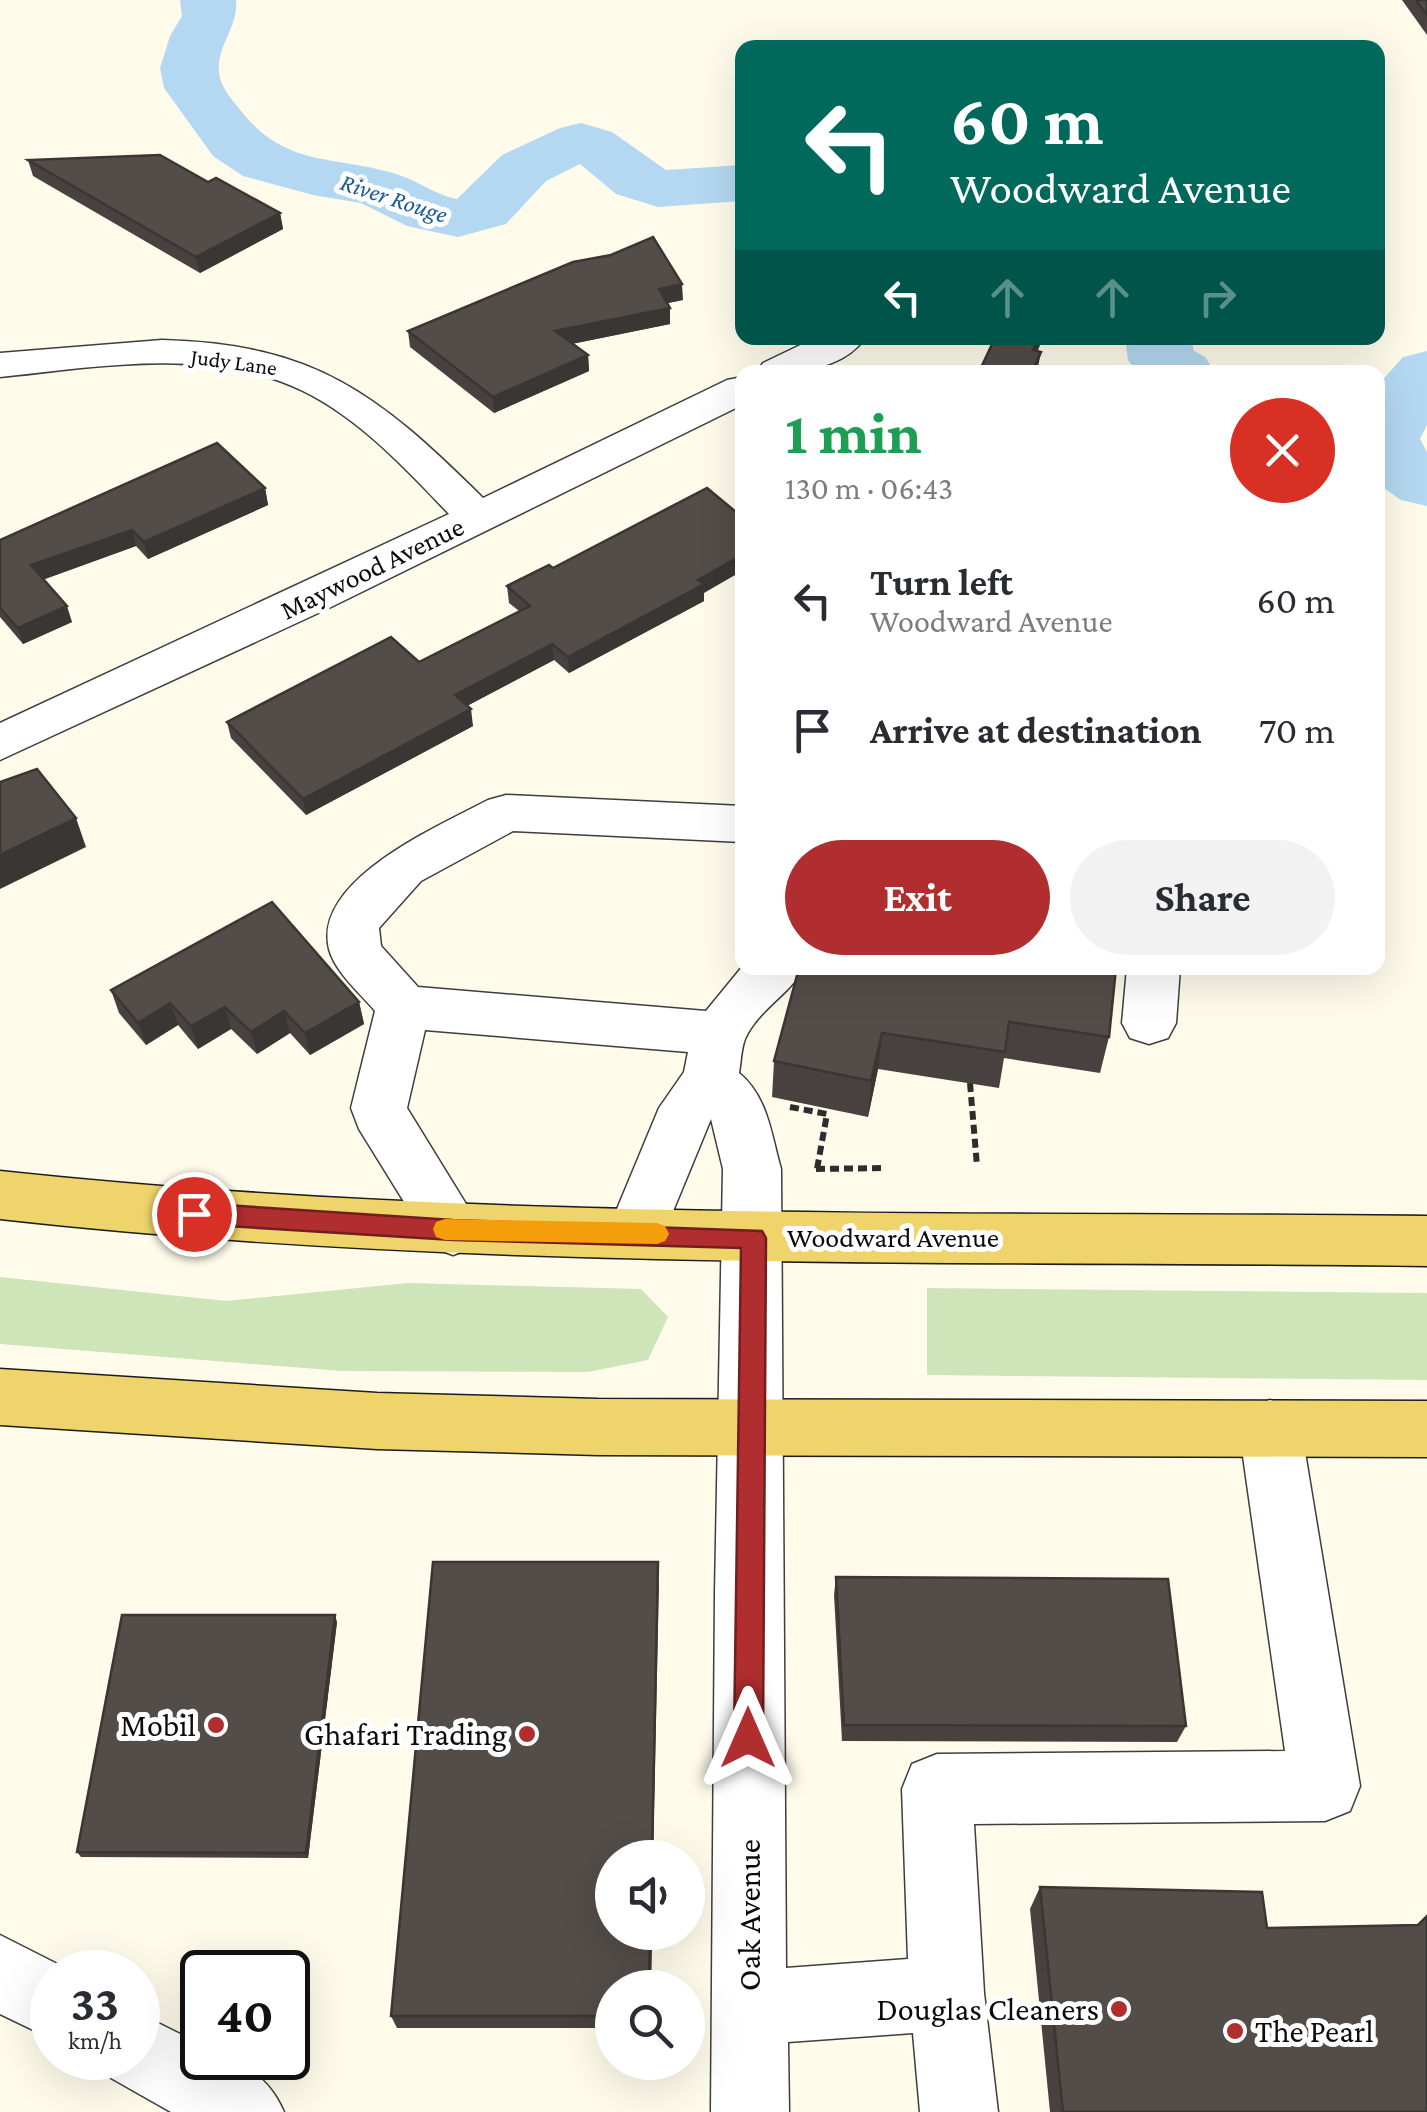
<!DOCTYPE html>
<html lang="en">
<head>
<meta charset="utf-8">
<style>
  body { margin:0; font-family:"Crimson Pro",serif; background:#f2f2f3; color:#2b2b33; height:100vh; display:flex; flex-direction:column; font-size:38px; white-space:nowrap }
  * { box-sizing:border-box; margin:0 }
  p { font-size:32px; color:#7c7c81 }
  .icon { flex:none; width:55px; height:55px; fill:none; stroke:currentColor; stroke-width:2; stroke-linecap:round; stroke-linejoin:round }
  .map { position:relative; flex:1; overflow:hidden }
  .sheet { position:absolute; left:735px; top:365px; width:650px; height:610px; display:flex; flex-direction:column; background:#fff; border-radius:20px; box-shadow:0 10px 40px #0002 }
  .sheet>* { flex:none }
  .hud { position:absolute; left:735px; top:40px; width:650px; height:305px; border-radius:20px; box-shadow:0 10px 40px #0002; background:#00695c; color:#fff; overflow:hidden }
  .fabs { position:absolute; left:595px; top:1840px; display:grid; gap:20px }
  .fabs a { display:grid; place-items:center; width:110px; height:110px; border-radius:50%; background:#fff; box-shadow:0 10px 40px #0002; font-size:50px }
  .speed { position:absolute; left:30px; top:1950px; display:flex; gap:20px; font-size:50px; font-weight:700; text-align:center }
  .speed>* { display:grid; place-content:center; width:130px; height:130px; border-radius:50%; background:#fff; box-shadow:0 10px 40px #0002; line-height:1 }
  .speed small { font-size:25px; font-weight:400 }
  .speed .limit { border:5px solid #111; border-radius:15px; background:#fff; color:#111 }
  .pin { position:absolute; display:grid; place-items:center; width:85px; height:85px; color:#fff; margin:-42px; border:5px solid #fff; border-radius:50%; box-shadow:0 2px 10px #0007 }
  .me { position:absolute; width:110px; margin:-55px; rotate:0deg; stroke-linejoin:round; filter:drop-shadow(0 0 8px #0008) }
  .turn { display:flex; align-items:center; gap:35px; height:210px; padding:0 50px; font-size:45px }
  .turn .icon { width:130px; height:130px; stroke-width:2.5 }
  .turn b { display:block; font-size:70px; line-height:85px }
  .lanes { display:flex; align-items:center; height:95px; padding:0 50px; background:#0003; justify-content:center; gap:50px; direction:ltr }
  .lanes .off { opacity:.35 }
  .round { display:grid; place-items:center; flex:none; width:105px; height:105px; border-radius:52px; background:#f2f2f3 }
  .head { display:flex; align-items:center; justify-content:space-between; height:170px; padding:0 50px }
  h1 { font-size:60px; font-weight:700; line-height:75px; color:#1e9e55 }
  .action { display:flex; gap:20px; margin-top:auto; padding:20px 50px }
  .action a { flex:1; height:115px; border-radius:60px; background:#b02e2f; color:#fff; font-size:40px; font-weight:700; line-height:115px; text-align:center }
  .action a+a { background:#f2f2f3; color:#2b2b33 }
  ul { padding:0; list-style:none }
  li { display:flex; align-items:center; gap:30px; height:130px; padding:0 50px }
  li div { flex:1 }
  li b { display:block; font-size:38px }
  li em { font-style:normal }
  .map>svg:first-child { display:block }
</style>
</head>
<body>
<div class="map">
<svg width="1427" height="2112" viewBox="0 0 1427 2112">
  <rect width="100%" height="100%" fill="#fefbeb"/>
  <g fill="#cde5b8">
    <polygon points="0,1277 226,1301 408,1283 641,1289 668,1317 648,1360 588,1372 342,1371 0,1344"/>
    <polygon points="927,1288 1427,1293 1427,1380 927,1375"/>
  </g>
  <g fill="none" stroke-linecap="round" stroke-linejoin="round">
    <g fill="#b4d8f1" fill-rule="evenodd">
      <path d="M180,0h56c3,26 -20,46 -17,73 2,13 9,22 18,33 47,62 90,48 156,67 23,6 41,22 64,26l45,-44 58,-27 21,-5 31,9 54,38 76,-5v36l-84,6 -42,-13 -36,-30 -34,17 -40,43 -48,13 -51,-11 -46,-23 -48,-8 -70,-19 -30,-20 -49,-68 -4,-20 10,-32 12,-20z"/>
      <polygon points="1125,338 1191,338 1194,351 1205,357 1215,372 1137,372 1128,360"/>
      <polygon points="1427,351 1427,425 1420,439 1427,452 1427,506 1401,500 1378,484 1378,385 1403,357"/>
    </g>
    <defs>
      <g id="minor">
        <path d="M815,338h50c-23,33 -73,36 -108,34l6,-9z"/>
        <path d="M162,340c153,4 216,54 321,158l244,-118 15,-3v28l-415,204 -327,151v-37l449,-209c-43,-45 -89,-95 -146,-123 -93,-45 -204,-24 -303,-14v-24z"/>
        <path d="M506,795l236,11v36l-229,-11 -92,50 -42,47 2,18 37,41 288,24 36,-44 62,1c-15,27 -47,43 -59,71 -4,10 -4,23 -6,34 29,24 32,61 42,96l5,799 122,-9 -6,-170 10,-25 25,-10 348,-3 -46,-323 9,-20 22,-8 22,8 9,20 59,358 -10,25 -25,10 -351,3 10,169 14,119h-78l-7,-79 -125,9 1,70h-78l4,-519 8,-424 -12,-50 -54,131 -21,8 -21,-8 -8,-17 52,-125 25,-36 4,-20 -263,-22 -18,78 75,122 -8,17 -21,8 -21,-8 -73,-118 -8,-21 24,-97c-15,-18 -40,-39 -46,-62 -17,-69 110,-123 159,-149z"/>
        <polygon points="1127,968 1180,968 1176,1023 1168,1038 1149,1044 1130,1038 1122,1023"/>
        <polygon points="0,1935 73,1972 52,1972 52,2039 0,2014"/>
        <path d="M138,2013l64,32v13c39,0 67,19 82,54h-113l-60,-34 -8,-20h35z"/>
      </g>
      <g id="major">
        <path d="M0,1171c474,51 951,40 1427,45v50c-476,-6 -953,6 -1427,-47z"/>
        <polygon points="0,1369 377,1393 598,1399 1427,1401 1427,1457 598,1455 377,1449 0,1425"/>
      </g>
    </defs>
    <use href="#minor" stroke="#3e3e3e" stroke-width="3"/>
    <use href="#major" stroke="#1c1c1c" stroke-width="3"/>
    <g stroke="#2d2d2d" stroke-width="6" stroke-dasharray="9 5" stroke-linecap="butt">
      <polyline points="970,1083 977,1166"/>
      <polyline points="790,1107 827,1114 817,1169"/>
      <polyline points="816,1169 885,1168"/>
    </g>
    <use href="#minor" fill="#fff" fill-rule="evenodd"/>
    <use href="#major" fill="#eed46b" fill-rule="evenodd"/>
  </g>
  <g fill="#47423f">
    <polygon points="1402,0 1427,0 1427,35"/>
    <polygon points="28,160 208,182 280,213 283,229 200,273 33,176"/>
    <polygon points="683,300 667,303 670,324 572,344 588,355 589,371 494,413 410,347 408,331"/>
    <polygon points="265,488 268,505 148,559 136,546 44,579 72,622 23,644 0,617 0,540"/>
    <polygon points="553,568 704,593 704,601 569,673 554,660 467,706 473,726 306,815 231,738 227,722 419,662 519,611 509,603 507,586"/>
    <polygon points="799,968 1109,1037 1100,1073 1004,1058 999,1088 878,1069 868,1117 772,1097 774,1061"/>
    <polygon points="111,990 359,1002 364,1024 310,1055 290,1033 257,1054 231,1029 198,1049 178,1025 146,1045 119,1013"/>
    <polygon points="836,1577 1186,1726 1177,1742 842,1741 834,1595"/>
    <polygon points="659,1580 653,1858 612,1858 652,1932 651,1988 612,1988 612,2028 397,2028 391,2016"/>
    <polygon points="337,1622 308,1858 81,1857 77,1852"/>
    <polygon points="1040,1887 1267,1928 1418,1925 1427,2112 1050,2112 1030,1909"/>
  </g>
  <g fill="#3a3633">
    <polygon points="280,213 283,229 200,273 196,257"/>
    <polygon points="682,284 683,300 659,305 659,289"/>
    <polygon points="670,308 670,324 556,347 555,331"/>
    <polygon points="1039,338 1043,338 1031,367 1033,350"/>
    <polygon points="1041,352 1037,372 1032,372"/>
    <polygon points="588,355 589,371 494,413 493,397"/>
    <polygon points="265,488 268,505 148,559 144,542"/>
    <polygon points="132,530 136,546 37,582 31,565"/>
    <polygon points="742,555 742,571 704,593 704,601 569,673 568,657 698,580"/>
    <polygon points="67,606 72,622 23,644 18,628"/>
    <polygon points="552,644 554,660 457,711 455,695"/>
    <polygon points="471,709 473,726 306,815 303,799"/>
    <polygon points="76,818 86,847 0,889 0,855"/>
    <polygon points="359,1002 364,1024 310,1055 305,1033"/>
    <polygon points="170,1003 178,1025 146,1045 138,1023"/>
    <polygon points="225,1007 231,1029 198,1049 191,1026"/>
    <polygon points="284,1011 290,1033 257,1054 251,1032"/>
    <polygon points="882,1033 878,1069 868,1117 871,1081"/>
    <polygon points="658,1562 653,1858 652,1858"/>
    <polygon points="335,1615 337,1622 308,1858 306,1853"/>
    <polygon points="650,1932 652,1932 651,1988 649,1988"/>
  </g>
  <g fill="#534d49" stroke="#3a3633" stroke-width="2.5">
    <polygon points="1416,0 1427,0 1427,15"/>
    <polygon points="160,155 208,182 216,178 280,213 196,257 28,160"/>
    <polygon points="653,237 682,284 659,289 670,308 555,331 588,355 493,397 408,331 573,262 611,255"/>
    <polygon points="995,338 1039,338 1033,350 1041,352 1032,372 979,372"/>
    <polygon points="217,443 265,488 144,542 132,530 31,565 67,606 18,628 0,608 0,540"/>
    <polygon points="707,488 742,517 742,555 698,580 704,584 568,657 552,644 455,695 471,709 303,799 227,722 391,637 419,662 530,606 507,586 549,565 553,568"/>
    <polygon points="37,769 76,818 0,855 0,782"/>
    <polygon points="272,902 359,1002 305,1033 284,1011 251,1032 225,1007 191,1026 170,1003 138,1023 111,990"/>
    <polygon points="799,968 1116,968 1109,1037 1009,1022 1005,1052 882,1033 871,1081 774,1061"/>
    <polygon points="433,1562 658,1562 652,1858 612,1858 612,1932 650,1932 649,1988 612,1988 612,2016 391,2016"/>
    <polygon points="836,1577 1168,1579 1186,1726 844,1725"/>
    <polygon points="122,1615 335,1615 306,1853 77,1852"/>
    <polygon points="1040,1887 1262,1892 1267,1928 1418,1925 1427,1916 1427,2112 1063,2112"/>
  </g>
  <polygon fill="#b02e2f" stroke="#721e1f" stroke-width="2.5" points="194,1203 453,1220 762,1231 766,1238 763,1738 759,1748 748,1752 738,1748 734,1738 741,1248 453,1240 194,1224 185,1221 181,1214 185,1206"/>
  <polygon fill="#f59e0b" points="445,1219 657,1223 665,1226 669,1234 665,1241 657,1244 445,1240 436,1237 433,1229 436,1222"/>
  <g fill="#b02e2f" stroke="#fff" stroke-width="4">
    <circle cx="216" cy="1725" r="10"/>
    <circle cx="527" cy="1734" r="10"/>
    <circle cx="1119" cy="2009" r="10"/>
    <circle cx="1235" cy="2031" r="10"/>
  </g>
  <g text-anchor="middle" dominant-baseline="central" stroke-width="10" stroke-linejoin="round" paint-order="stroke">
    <g font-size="22" fill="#0b0b0b" stroke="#fff">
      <text transform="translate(234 362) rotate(8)">Judy Lane</text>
    </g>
    <g font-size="25" font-style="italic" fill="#1f5b93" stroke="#fff">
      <text transform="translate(394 198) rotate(18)">River Rouge</text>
    </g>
    <g font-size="28" fill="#0b0b0b" stroke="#fff">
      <text transform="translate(372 568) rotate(-26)">Maywood Avenue</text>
      <text x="893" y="1237">Woodward Avenue</text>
    </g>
    <g font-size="32" fill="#0b0b0b" stroke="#fff" text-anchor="end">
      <text x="196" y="1725">Mobil</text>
      <text x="507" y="1734">Ghafari Trading</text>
      <text x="1099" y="2009">Douglas Cleaners</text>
      <text x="1255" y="2031" text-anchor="start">The Pearl</text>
    </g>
    <g font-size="32" fill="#0b0b0b" stroke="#fff">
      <text transform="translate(749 1915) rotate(-90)">Oak Avenue</text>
    </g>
  </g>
</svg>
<div class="fabs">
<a><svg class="icon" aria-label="sound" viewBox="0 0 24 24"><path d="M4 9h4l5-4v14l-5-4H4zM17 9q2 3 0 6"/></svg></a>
<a><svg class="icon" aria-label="search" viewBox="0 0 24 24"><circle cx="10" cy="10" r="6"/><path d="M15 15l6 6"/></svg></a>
</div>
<div class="speed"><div>33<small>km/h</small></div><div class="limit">40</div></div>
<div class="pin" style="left:194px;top:1214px;background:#d93025"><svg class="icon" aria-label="arrive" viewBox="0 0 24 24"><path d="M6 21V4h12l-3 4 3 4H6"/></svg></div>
<svg class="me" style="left:748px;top:1738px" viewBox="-20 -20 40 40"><path d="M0-17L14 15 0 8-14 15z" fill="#b02e2f" stroke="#fff" stroke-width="4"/></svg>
<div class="hud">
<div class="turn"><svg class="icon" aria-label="left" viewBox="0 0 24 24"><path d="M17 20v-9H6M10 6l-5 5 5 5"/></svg><div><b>60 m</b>Woodward Avenue</div></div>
<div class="lanes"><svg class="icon" aria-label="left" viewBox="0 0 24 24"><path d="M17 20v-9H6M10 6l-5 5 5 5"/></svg><svg class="icon off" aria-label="ahead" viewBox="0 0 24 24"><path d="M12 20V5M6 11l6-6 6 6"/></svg><svg class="icon off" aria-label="ahead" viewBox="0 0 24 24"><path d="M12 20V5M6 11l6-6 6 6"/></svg><svg class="icon off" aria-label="right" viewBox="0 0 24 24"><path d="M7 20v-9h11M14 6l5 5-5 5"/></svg></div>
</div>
<section class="sheet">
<div class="head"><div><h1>1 min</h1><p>130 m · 06:43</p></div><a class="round" style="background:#d93025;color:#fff"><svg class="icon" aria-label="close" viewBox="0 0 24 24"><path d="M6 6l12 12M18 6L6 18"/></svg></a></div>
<ul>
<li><svg class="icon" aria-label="left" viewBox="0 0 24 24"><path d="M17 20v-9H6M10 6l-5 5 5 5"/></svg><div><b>Turn left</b><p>Woodward Avenue</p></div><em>60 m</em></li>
<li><svg class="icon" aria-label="arrive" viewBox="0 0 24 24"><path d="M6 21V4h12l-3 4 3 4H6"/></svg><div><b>Arrive at destination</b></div><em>70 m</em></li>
</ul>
<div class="action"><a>Exit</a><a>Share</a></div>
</section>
</div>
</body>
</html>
